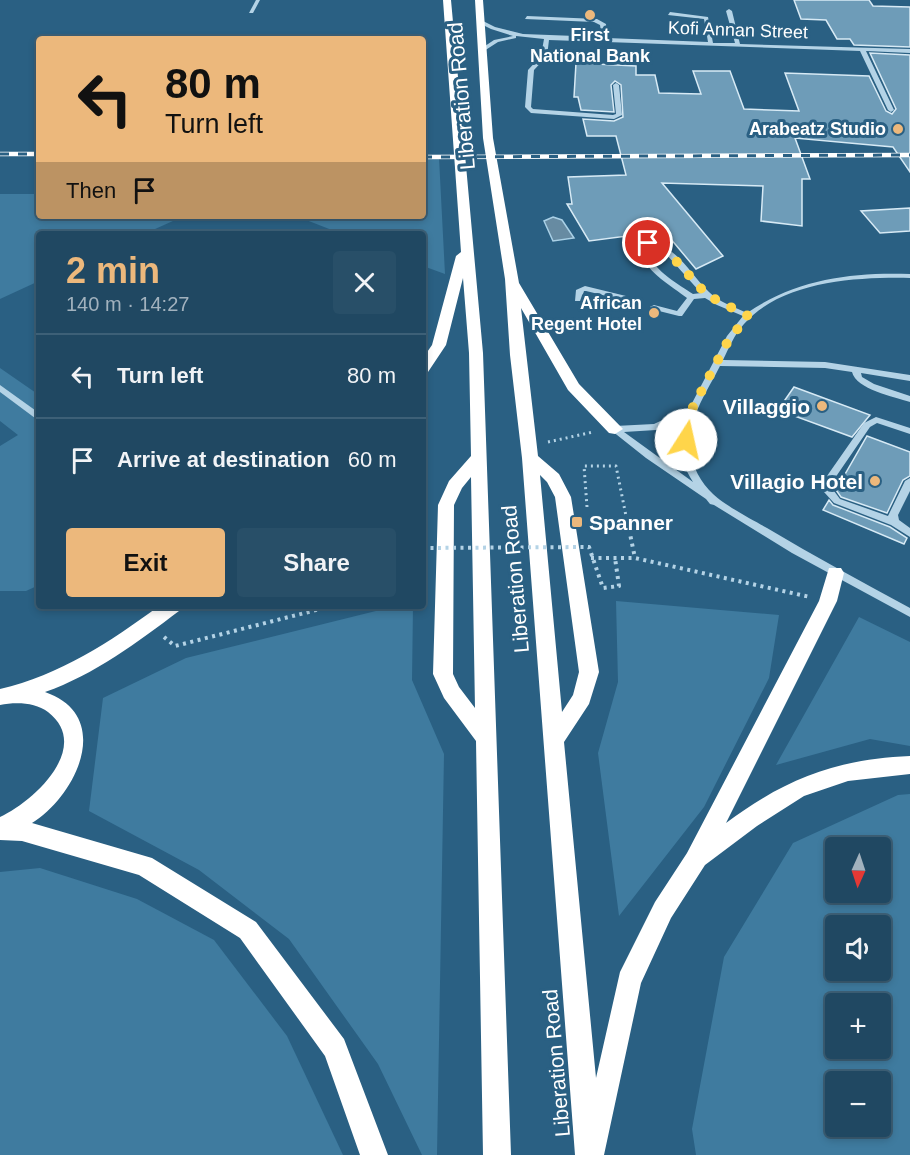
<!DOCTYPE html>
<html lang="en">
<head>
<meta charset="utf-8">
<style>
  body { margin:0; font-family:Arial,sans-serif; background:#284f68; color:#f1f3f6; height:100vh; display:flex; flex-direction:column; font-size:22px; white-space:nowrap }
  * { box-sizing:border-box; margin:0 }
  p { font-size:20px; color:#a2b2be }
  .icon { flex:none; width:33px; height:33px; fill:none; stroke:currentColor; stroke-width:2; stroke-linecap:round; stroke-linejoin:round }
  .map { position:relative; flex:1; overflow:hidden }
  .panel { position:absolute; left:36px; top:231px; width:390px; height:378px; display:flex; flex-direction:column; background:#204862; border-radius:6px; box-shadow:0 3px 9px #0003,0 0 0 2px #3d6077 }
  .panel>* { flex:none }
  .hud { position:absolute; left:36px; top:36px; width:390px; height:183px; border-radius:6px; box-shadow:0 3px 9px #0003,0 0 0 2px #3d6077; background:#ecb87c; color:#111; overflow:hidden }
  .needle { width:39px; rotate:183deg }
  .tools { position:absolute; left:825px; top:837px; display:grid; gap:12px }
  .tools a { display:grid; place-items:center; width:66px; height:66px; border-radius:6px; background:#204862; box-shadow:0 3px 9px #0003,0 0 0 2px #3d6077; font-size:30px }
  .pin { position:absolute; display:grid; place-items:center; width:51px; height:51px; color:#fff; margin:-26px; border:3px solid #fff; border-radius:50%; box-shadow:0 2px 6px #0007 }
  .me { position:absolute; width:66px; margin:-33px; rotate:10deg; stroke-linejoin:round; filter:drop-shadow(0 0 4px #0008) }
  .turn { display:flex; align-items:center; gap:21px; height:126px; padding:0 30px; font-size:27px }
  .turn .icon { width:78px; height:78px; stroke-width:2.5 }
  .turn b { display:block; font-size:42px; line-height:51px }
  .then { display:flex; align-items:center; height:57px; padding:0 30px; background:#0003; gap:12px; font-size:22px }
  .round { display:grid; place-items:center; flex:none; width:63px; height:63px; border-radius:6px; background:#284f68 }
  .summary { display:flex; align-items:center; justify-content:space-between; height:102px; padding:0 30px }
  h1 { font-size:36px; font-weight:800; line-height:45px; color:#ecb87c }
  .primary-button { display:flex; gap:12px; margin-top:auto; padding:12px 30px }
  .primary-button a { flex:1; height:69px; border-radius:6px; background:#ecb87c; color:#111; font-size:24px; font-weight:800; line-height:69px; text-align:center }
  .primary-button a+a { background:#284f68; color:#f1f3f6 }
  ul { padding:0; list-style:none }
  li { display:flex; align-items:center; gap:18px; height:84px; padding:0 30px; border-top:2px solid #3d6077 }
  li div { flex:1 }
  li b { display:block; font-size:22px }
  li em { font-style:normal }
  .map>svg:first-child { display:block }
</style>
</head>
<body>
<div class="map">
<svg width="910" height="1155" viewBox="0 0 910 1155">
  <rect width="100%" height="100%" fill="#2a6083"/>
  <g fill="#3f7b9f" fill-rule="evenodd">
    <polygon points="423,158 439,158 445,274 423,266 423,234 342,234 296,216 423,216"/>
    <polygon points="0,194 39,194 39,216 184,216 144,234 39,234 39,281 0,299"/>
    <polygon points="0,368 39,395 39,585 26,591 0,591 0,446 18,435 0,421"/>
    <polygon points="616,601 779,615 769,678 704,807 619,916 598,753 618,682"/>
    <polygon points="396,606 413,606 412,680 444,754 437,1155 422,1155 378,1064 289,939 199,870 89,811 103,698 186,658"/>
    <polygon points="859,617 910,642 910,746 870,739 776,765"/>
    <path d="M910,794v361h-214l-4,-26 32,-172 69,-114 105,-48zM836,848h44v44h-44zM836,926h44v44h-44zM836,1004h44v44h-44zM836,1082h44v44h-44z"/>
    <polygon points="40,868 137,899 214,940 287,1036 343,1155 0,1155 0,872"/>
  </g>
  <polygon fill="#678ba2" stroke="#a9d0e6" stroke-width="1.5" points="553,217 562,220 574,238 553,241 544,221"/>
  <g fill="#6e9cb8" stroke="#d7eaf5" stroke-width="1.5">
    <polygon points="794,0 869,0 873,6 910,7 910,47 854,45 850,39 837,39 826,20 801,19"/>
    <polygon points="870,53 910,55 910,172 893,147 795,138 810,179 802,179 802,226 761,221 763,186 662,183 723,256 696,269 670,238 632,243 627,236 589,241 567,204 572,204 568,177 626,175 616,136 587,136 583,119 614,121 623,117 621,85 615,81 611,85 614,112 581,110 578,97 574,97 576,63 636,66 636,75 655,75 659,93 701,94 693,71 730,71 744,109 799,111 785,73 869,76 886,111 892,114 896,109"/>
    <polygon points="910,208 910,231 880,233 861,211"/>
    <polygon points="794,387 870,415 852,437 778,410"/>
    <polygon points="867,436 910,452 910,476 903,480 887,513 841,497 836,490"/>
    <polygon points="829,500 833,505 890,527 907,538 904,544 823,510"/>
  </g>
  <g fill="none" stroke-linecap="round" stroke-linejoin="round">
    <g stroke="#b4d3e6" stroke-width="3" stroke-dasharray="2 4" stroke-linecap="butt">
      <polyline points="548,442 593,432"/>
      <polyline points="587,507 584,466 616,466 629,531"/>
    </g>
    <g stroke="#b4d3e6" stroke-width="4" stroke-dasharray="3 4.5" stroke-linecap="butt">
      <polyline points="629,529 635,558"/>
      <polyline points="591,558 635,558 810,597"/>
      <polyline points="164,637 175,646 332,606"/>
    </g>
    <g fill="#b4d3e6" fill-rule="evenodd">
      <polygon points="256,0 260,0 253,13 249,13"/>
      <polygon points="729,9 732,11 740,44 910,49 910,53 866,51 894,110 891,112 888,110 860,51 549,40 547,56 534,70 531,107 533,109 613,115 616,114 613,85 616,83 619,85 622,115 614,119 531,113 525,107 528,70 541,56 544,39 516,36 516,38 498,42 484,51 479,50 494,40 513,36 491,29 477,22 479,19 495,27 523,34 602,37 600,25 594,22 525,19 527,16 597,19 606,24 607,38 708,42 704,19 668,15 670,12 708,17 713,43 735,43 726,11"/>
      <path d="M652,242c27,7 38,32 57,50 10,10 25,15 38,21 49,-34 105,-41 163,-39v4c-54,-1 -128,3 -166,46 -10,11 -15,24 -21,36l102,2 85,13v6l-49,-8 1,4 12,7 36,12v6c-16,-5 -54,-13 -58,-30l-27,-4 -105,-2c-13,26 -33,53 -30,84 2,16 11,33 23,44 11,11 40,26 54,34 47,28 95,54 143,80v9l-118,-64 -78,-48 -4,-1 -4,-5 -60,-41 -34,-27 -2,-2 5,-3 39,-2 36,-17 37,-71 16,-20 -26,-11 -12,-7 -11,1 -12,17h-3l-28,-7 -1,-2 4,-2 23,6 10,-13c-18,-14 -46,-28 -47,-53zM651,246l15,8 35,39 -8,1c-16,-11 -44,-25 -45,-47zM687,415c-9,24 -8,45 6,67l-69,-50 32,-2z"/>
      <polygon points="585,286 626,296 627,298 623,300 586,291 584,291 581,301 575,301 576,290"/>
      <polygon points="0,385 39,413 39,421 0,392"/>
      <polygon points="876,417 910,428 910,434 877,423 870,427 835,478 834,491 840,499 888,516 905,481 910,478 910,491 898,515 899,520 910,528 910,537 891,525 834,503 824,492 827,476 864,423"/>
    </g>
    <g fill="#fff" fill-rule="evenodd">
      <path d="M443,0h8l32,353 28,802h-28l-7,-414 -32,-43 -11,-24 5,-169 11,-24 22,-25 -2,-103 -6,-75 -17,67 -18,27 -5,2v-16l9,-13 24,-89 5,-4zM471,477l4,231 -16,-21 -6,-13 1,-169 8,-17z"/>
      <path d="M475,0h8l10,138 26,145 60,101 44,45 -8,5 -6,-1 -41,-43 -47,-82 17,148 21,18 12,23 28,175 -10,32 -25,38 32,336 24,-106 35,-70 32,-49 132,-252 10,-33h12l3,5 -7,28 -111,222c59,-44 110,-64 184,-67v18l-62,7 -44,15 -47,30 -52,39 -34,53 -30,65 -37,172h-29l-53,-697 -12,-103 -5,-76 -22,-141zM540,475l7,7 8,15 24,175 -6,23 -11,17z"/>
      <path d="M159,606h22l-2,5c-41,31 -85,64 -134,81 69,24 32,103 -13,131l120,35 104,64 88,117 44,116h-28l-35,-99 -85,-118 -101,-63 -117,-34 -22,-1v-23c33,-15 93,-70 48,-105 -13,-10 -33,-10 -48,-7v-16c60,-14 110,-47 159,-83z"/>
    </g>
    <defs>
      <g id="rail">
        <polyline points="0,154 39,154"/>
        <polyline points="423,157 910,155"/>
      </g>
    </defs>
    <use href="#rail" stroke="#fff" stroke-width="4.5"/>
    <use href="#rail" stroke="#2a6083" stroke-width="3" stroke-dasharray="9" stroke-linecap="butt"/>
    <polyline stroke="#b4d3e6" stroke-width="4" stroke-dasharray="3 4.5" stroke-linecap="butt" points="423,548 589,547 603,588 619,586 615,558"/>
  </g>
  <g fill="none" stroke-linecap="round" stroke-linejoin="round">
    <polyline stroke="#ffd54a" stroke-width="10" stroke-dasharray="0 18" points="648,243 660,245 666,250 707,295 748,316 728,341 692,409 686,440"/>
  </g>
  <g fill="#ecb87c" stroke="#2a6083" stroke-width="2">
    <circle cx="590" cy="15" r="6"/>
    <circle cx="898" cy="129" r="6"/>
    <circle cx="654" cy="313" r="6"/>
    <circle cx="822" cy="406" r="6"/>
    <circle cx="875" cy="481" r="6"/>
    <rect x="571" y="516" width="12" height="12" rx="3"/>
  </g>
  <g text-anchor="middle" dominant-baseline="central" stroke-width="6" stroke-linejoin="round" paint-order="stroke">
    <g font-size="18" fill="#fff" stroke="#2a6083">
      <text transform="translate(738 30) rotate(2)">Kofi Annan Street</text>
    </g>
    <g font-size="18" font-weight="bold" fill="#fff" stroke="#2a6083" text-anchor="end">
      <text x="590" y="35" text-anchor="middle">First<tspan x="590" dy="21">National Bank</tspan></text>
      <text x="886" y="129">Arabeatz Studio</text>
      <text x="642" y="303">African<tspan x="642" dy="21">Regent Hotel</tspan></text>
    </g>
    <g font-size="21" fill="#fff" stroke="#2a6083">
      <text transform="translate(461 96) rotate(-95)">Liberation Road</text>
      <text transform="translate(515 579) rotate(-95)">Liberation Road</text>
      <text transform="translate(556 1063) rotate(-95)">Liberation Road</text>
    </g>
    <g font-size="21" font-weight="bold" fill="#fff" stroke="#2a6083" text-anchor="end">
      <text x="810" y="406">Villaggio</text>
      <text x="863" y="481">Villagio Hotel</text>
      <text x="589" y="522" text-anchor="start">Spanner</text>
    </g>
  </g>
</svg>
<div class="tools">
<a><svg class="needle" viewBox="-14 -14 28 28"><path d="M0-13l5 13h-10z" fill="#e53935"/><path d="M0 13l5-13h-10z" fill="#a2b2be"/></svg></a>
<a><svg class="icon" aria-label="sound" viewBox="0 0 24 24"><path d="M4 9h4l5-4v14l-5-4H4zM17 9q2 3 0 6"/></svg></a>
<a>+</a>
<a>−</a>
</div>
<div class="pin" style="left:648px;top:243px;background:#d93025"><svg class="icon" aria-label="arrive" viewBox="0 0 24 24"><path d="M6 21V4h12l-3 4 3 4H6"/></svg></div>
<svg class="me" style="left:686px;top:440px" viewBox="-20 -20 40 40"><circle r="19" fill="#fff"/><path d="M0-13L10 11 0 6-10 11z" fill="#ffd54a"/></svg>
<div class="hud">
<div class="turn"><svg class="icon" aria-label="left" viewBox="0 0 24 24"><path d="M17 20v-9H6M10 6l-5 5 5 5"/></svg><div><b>80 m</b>Turn left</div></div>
<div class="then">Then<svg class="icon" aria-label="arrive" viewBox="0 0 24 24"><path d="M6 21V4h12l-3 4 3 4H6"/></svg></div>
</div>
<section class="panel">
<div class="summary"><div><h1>2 min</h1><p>140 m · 14:27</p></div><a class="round"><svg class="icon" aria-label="close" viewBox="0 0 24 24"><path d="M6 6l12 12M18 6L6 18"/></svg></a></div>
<ul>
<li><svg class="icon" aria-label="left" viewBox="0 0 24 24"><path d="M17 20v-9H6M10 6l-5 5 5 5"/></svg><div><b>Turn left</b></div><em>80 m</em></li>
<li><svg class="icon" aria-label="arrive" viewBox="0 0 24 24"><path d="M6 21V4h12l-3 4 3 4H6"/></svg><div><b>Arrive at destination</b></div><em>60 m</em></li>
</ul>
<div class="primary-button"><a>Exit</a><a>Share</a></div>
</section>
</div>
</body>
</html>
